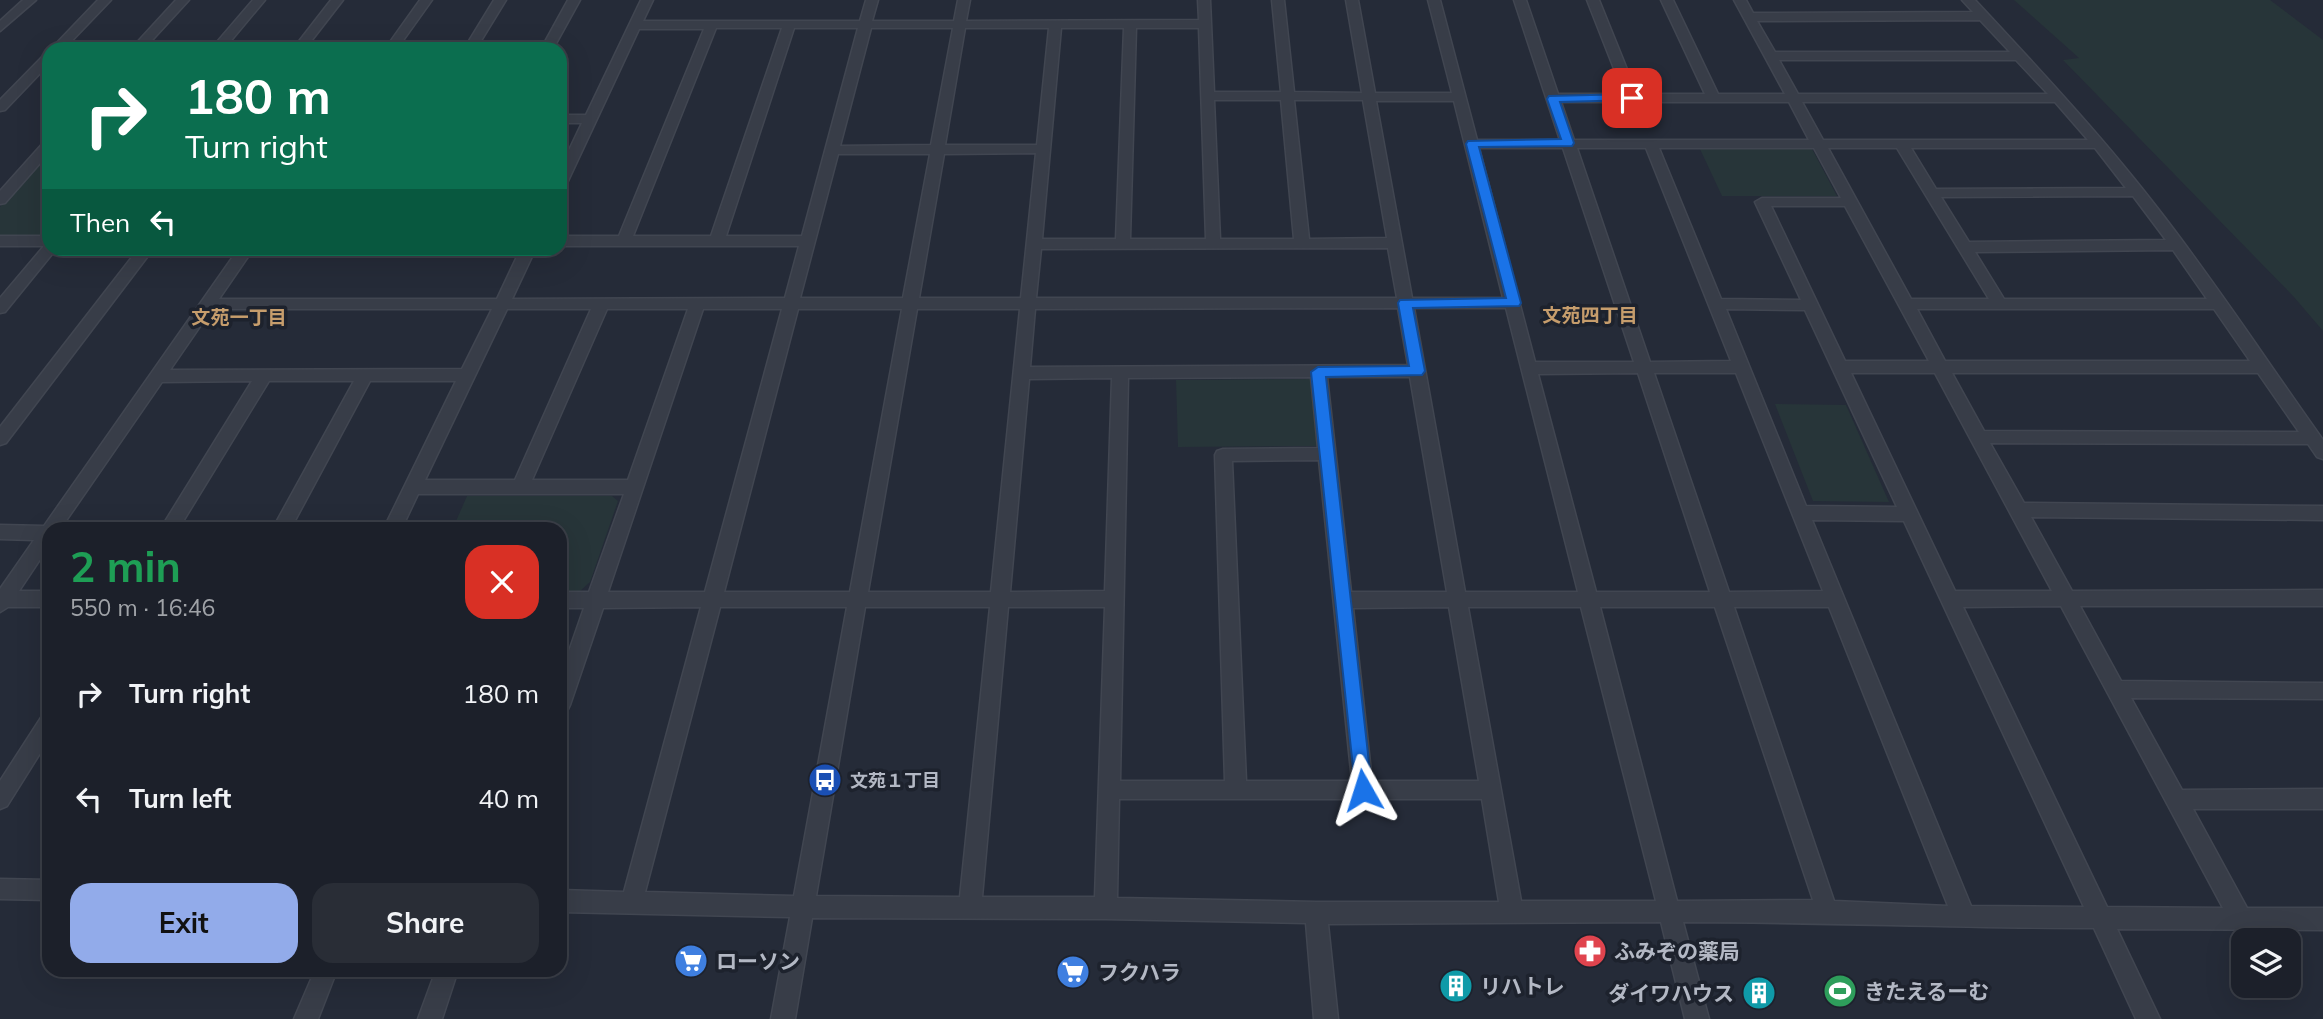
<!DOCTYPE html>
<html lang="en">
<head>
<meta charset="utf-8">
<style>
  body { margin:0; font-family:Mulish,"Noto Sans JP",sans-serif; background:#292d36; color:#f1f3f6; height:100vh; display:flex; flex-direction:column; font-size:26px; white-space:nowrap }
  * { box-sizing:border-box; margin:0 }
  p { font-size:23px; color:#a0a3a8 }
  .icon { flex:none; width:38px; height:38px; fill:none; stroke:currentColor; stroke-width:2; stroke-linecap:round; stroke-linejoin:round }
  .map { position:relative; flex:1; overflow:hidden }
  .sheet { position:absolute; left:42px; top:522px; width:525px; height:455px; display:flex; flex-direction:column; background:#1c202a; border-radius:21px; box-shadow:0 7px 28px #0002,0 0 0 2px #3a3e47 }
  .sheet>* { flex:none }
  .hud { position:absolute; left:42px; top:42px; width:525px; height:214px; border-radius:21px; box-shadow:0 7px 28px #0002,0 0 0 2px #3a3e47; background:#0b6e4f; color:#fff; overflow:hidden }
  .controls { position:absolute; left:2231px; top:928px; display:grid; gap:14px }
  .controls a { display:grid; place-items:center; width:70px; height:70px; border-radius:14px; background:#1c202a; box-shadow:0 7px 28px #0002,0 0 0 2px #3a3e47; font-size:35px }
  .pin { position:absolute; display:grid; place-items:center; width:60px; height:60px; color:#fff; margin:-30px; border-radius:14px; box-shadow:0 4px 10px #0006 }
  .me { position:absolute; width:77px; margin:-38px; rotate:354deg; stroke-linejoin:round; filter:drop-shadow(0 0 5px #0008) }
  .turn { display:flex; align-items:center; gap:24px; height:147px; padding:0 28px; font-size:32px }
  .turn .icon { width:91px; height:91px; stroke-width:2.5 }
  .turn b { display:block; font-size:49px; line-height:60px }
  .then { display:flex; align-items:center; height:66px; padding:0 28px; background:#0003; gap:14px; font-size:26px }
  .round { display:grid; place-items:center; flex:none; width:74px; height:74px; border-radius:21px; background:#292d36 }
  .headline { display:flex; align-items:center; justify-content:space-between; height:119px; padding:0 28px }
  h1 { font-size:42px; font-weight:700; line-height:52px; color:#1e9e55 }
  .primary-button { display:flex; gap:14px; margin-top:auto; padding:14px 28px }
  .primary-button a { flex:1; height:80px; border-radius:21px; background:#92abea; color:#111; font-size:28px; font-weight:700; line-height:80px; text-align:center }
  .primary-button a+a { background:#292d36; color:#f1f3f6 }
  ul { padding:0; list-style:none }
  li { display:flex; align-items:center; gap:21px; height:105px; padding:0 28px }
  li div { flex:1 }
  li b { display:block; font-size:26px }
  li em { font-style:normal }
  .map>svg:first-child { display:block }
</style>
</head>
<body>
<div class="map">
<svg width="2323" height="1019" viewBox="0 0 2323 1019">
  <rect width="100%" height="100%" fill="#252b38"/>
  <g fill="#273539">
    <polygon points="2014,0 2270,0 2323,40 2323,331 2294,297 2063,60 2079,58"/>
    <polygon points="1700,149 1812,149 1837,196 1722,196"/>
    <polygon points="49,155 49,236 0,236 0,207"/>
    <polygon points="1311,379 1319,446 1178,447 1176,380"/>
    <polygon points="1775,404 1846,405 1889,502 1813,501"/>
    <polygon points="467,496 612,496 618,501 590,582 580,591 560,591 560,528 453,528"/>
  </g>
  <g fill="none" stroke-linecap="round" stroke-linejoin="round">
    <defs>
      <g id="minor">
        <polygon points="23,0 36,0 0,31 0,21"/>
        <polygon points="98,0 111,0 64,49 51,49"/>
        <polygon points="176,0 189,0 144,49 131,49"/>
        <polygon points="253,0 265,0 224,49 211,49"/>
        <polygon points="331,0 343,0 305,49 293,49"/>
        <polygon points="420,0 432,0 397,49 385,49"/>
        <polygon points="494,0 506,0 476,49 464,49"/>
        <polygon points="568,0 580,0 553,49 541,49"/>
        <path d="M641,0h12l-10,21h217l6,-21h12l-6,21h82l4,-21h12l-4,21 233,-1 -1,-20h12l4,92h67l-9,-92h12l10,92 68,1 -16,-93h12l17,93h77l-24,-93h12l37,140h83l-46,-140h12l32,94h66l-37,-94h12l38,94h68l-44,-94h12l45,94h67l-51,-94h12l7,13 220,-1 -11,-12h13c64,69 129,138 187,214 58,75 106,149 161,226v19l-6,-2 -9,-13 -318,-1 34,60 299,3v14l-292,-3 41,74 251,-1v16h-243l41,75 202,2v16l-192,-1 51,92 141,-1v20h-130l54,99h76v22l-206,-1 43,90h-24l-42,-91c-137,0 -274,-6 -411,-6l26,97h-24l-24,-97 -333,2 10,95h-24l-8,-96 -200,-4 -294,-1 -17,101h-24l19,-102 -230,-5v-22l64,2 77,-285 -98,1 -33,97 -3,6 -7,3v-37l24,-69h-24v-16h29l35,-98h-206l-16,34h-18l72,-147h-86l-79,147h-18l81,-147h-85l-90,147h-18l91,-147 -90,1 -101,146h-12v18l-30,45h30v16h-41l-8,5v-23l34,-49 -34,-1v-14l44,1 195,-278h15l-35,51h278l24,-51h15l-24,51 273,-1 14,-52h-239v-10h59l85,-207h-65l-72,154 -7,4v-18l22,-46h-22v-8h26zM1980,20l30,32h-235l-18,-31zM716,28h66l-71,208h-78zM794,28h64l-56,208h-76zM871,28h82l-22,117 -91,1zM965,28h84l-12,117h-92zM1061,28h63l-8,211h-74zM1136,28h63l7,211h-76zM1779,60h237l32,34h-250zM1214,100h67l13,139h-74zM1294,100h69l24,138 -78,1zM1376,101h78l49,197h-91zM1561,102h228l20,38h-235zM1802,102h253l33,38h-265zM1479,148h84l71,214h-99zM1577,148h69l85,213 -81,1zM1659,148h155l27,50h-79l-7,4 46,98 -80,-1zM1828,148h69l92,151h-78zM1911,148h184l31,40 -190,1zM1036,153l-15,145h-102l25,-144zM838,154h92l-27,144h-103zM2133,196l33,44 -197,2 -28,-45zM1771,206h74l84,155h-84zM1388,248l9,50h-361l5,-49zM2173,250l34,49h-203l-29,-47zM1398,308l10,57 -378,2 5,-58zM1414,308h92l72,284h-113zM212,309h280l-30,60 -292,1zM507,309h84l-76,171h-90zM607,309h81l-60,171h-96zM703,309h79l-77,283h-97zM798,309h104l-52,283h-126zM917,309h103l-29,283h-123zM1726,309l79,1 92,197 -91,-1zM1917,309h297l36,52h-305zM1638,373l72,219h-114l-58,-218zM1654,373h82l87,218 -94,1zM1851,373h84l117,218h-97zM1952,373h306l41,59 -315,-1zM1311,377l7,71 -95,1 -6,2 -2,4 10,326h-105l8,-403zM1327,377h83l37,215h-96zM1112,378l-7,213 -95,1 19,-213zM1319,460l33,321h-106l-14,-320zM1812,520l92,1 180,386 -113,-1zM2061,606l162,302 -116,-1 -144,-300zM720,607h127l-53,289 -149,-4zM865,607h125l-30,290 -144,-1zM1008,607h97l-10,290h-113zM1449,607l30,174h-107l-19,-173zM1468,607h113l75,294h-135zM1600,607h115l98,293 -136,1zM1734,607h95l119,299 -114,-5zM1119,799h363l17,103h-183l-199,-4z"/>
        <polygon points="49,53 49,64 5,110 0,111 0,100 45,54"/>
        <polygon points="49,141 49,153 5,203 0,204 0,191 44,142"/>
        <polygon points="0,236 49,236 49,248 57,248 5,312 0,313 0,298 44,246 0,246"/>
        <polygon points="139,248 154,248 6,443 0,445 0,427"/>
        <polygon points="49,713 49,739 7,806 0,809 0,781 42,716"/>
        <polygon points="0,879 49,880 49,900 0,899"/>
        <polygon points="315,970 337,970 318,1019 294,1019"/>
        <polygon points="436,970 458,970 442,1019 418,1019"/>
      </g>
    </defs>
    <use href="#minor" stroke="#414651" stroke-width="3"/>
    <use href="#minor" fill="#383d48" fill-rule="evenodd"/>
  </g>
  <polygon fill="#1a73e8" stroke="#114b97" stroke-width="2" points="1632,94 1636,95 1636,100 1560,102 1574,143 1572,146 1479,147 1521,303 1519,306 1413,308 1425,371 1422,375 1326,377 1372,790 1369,796 1363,799 1356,796 1311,372 1318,367 1409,366 1398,303 1400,300 1506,298 1466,144 1468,141 1561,139 1547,99 1549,96"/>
  <defs>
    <symbol id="bus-disc" viewBox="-11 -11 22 22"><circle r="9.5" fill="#1a4fb4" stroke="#1d222d"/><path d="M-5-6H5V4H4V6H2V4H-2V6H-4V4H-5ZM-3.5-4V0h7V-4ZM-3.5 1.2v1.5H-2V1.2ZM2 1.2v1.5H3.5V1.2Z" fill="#fff"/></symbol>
    <symbol id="pharmacy-disc" viewBox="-11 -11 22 22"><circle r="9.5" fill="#e0444e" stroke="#1d222d"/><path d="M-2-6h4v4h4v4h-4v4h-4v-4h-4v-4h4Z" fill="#fff"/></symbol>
    <symbol id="supermarket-disc" viewBox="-11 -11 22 22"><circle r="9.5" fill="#3f7fe0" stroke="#1d222d"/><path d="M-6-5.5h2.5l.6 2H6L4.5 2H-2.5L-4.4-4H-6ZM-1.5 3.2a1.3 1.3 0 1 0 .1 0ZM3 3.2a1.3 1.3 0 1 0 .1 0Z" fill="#fff"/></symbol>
    <symbol id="building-disc" viewBox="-11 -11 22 22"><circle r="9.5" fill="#0f9aa8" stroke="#1d222d"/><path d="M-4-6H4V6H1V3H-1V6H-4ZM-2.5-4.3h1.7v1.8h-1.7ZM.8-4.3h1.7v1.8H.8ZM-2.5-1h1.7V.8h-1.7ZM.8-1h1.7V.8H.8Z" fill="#fff"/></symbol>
    <symbol id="stadium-disc" viewBox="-11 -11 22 22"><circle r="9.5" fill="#2e9e5b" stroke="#1d222d"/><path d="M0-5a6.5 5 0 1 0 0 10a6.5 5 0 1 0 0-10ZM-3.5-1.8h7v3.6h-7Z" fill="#fff"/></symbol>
  </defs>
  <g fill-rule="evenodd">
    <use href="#bus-disc" x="806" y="761" width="38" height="38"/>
    <use href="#pharmacy-disc" x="1571" y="932" width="38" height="38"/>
    <use href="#supermarket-disc" x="672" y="942" width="38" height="38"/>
    <use href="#supermarket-disc" x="1054" y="953" width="38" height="38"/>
    <use href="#building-disc" x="1437" y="967" width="38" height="38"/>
    <use href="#stadium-disc" x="1821" y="972" width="38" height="38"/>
    <use href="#building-disc" x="1740" y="974" width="38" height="38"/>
  </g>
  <g text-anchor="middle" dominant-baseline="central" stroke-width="7" stroke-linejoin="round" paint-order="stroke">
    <g font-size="18" font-weight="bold" fill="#b3b8c4" stroke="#1d222d" text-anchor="start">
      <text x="850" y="780">文苑１丁目</text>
    </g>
    <g font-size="19" font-weight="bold" fill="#c69d6c" stroke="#1d222d">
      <text x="1590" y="315">文苑四丁目</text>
      <text x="239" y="317">文苑一丁目</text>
    </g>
    <g font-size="21" font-weight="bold" fill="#b3b8c4" stroke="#1d222d" text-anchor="start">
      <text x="1614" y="951">ふみぞの薬局</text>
      <text x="716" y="961">ローソン</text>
      <text x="1098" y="972">フクハラ</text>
      <text x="1480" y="986">リハトレ</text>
      <text x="1864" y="991">きたえるーむ</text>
      <text x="1734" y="993" text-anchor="end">ダイワハウス</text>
    </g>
  </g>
</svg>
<div class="controls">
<a><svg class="icon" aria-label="layers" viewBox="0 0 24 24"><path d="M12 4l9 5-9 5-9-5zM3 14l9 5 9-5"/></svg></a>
</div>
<div class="pin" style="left:1632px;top:98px;background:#d93025"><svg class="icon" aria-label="arrive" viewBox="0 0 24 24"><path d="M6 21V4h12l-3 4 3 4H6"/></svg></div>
<svg class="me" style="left:1363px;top:790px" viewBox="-20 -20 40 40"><path d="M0-17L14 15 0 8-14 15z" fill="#1a73e8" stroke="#fff" stroke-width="4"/></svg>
<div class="hud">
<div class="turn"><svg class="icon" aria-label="right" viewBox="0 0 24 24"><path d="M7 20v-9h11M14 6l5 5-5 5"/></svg><div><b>180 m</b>Turn right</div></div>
<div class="then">Then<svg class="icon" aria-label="left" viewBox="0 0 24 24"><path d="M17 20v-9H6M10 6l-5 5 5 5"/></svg></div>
</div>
<section class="sheet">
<div class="headline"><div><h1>2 min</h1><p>550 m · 16:46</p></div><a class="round" style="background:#d93025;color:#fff"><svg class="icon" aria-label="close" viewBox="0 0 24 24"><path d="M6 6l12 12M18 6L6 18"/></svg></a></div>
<ul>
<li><svg class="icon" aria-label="right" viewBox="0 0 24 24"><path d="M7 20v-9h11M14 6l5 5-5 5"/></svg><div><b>Turn right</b></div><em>180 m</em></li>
<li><svg class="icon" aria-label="left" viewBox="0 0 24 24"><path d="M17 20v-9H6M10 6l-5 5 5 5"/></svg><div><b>Turn left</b></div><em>40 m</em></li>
</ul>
<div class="primary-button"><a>Exit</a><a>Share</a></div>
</section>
</div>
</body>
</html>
